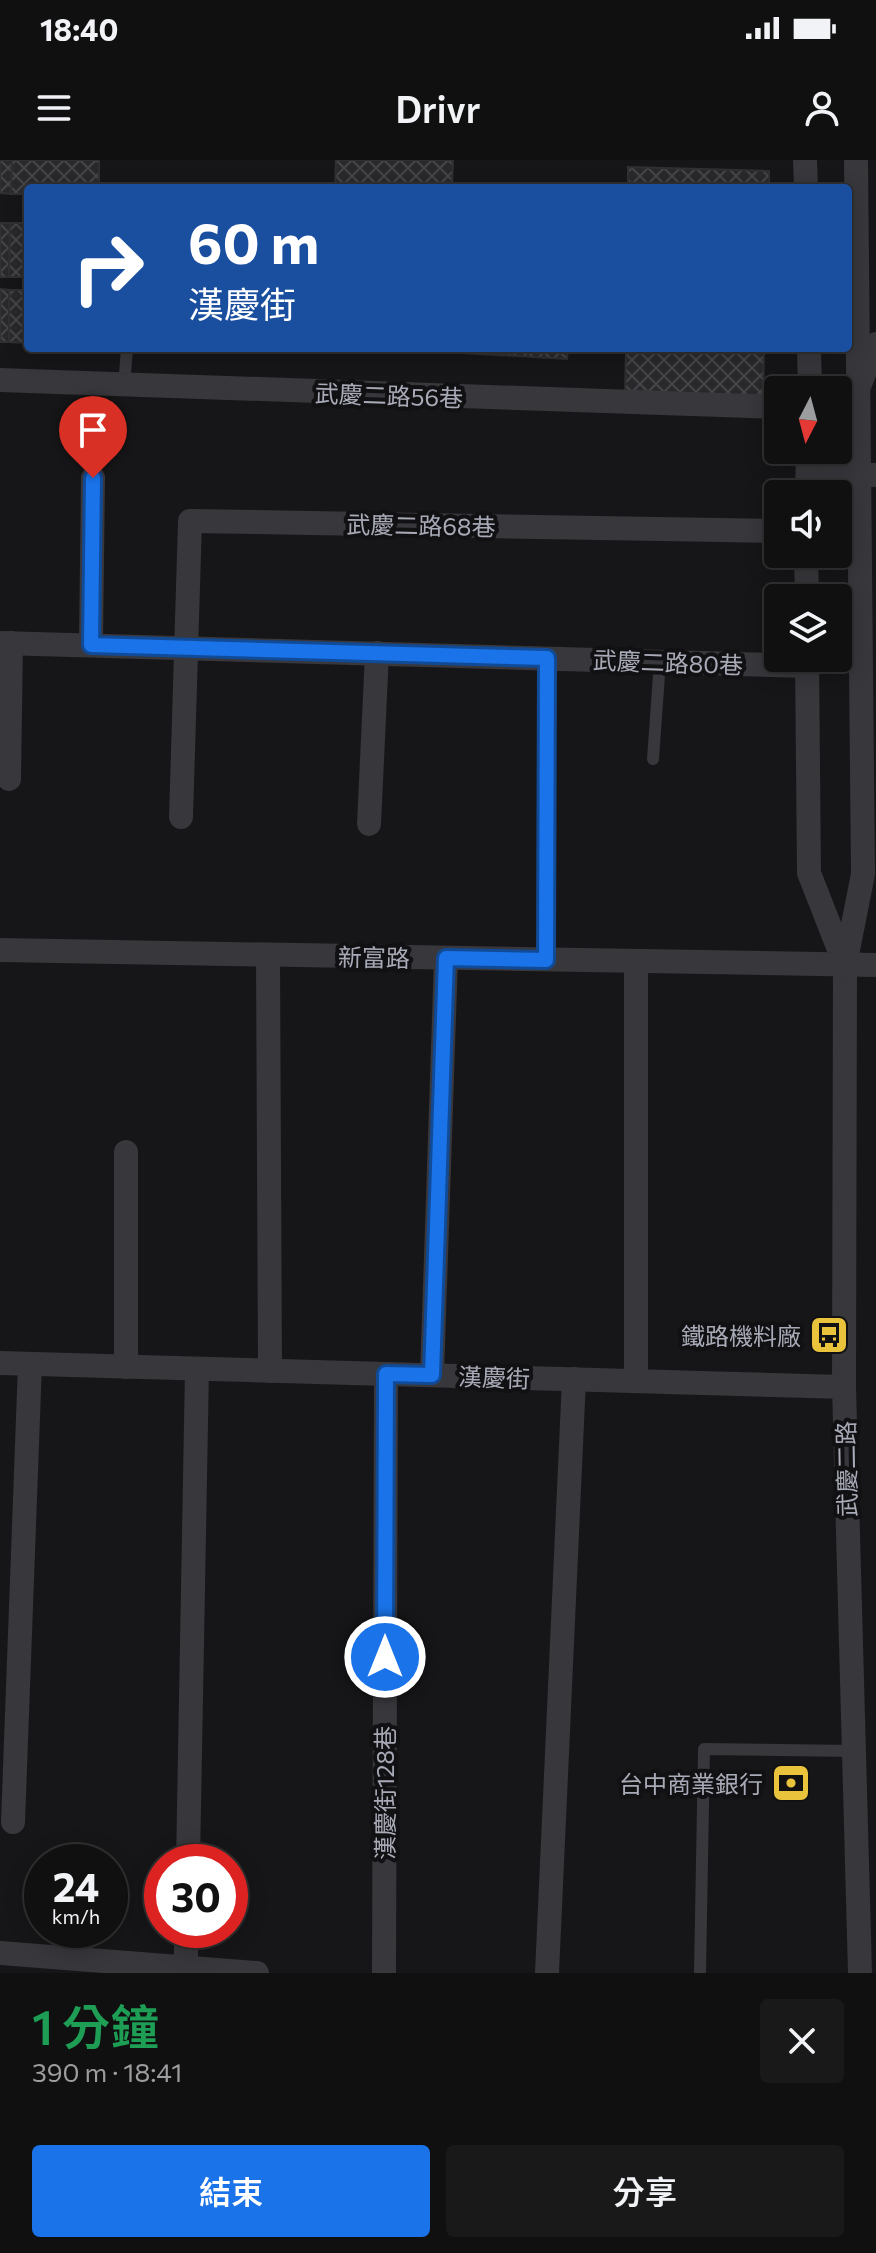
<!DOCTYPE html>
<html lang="zh-TW">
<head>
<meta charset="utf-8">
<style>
  body { margin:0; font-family:Commissioner,"Noto Sans TC",sans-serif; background:#19191a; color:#f1f3f6; height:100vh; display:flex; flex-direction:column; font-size:30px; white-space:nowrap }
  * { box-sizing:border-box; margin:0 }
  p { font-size:26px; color:#9c9d9f }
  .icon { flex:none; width:44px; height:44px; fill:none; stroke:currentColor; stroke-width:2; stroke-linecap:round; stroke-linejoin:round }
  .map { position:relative; height:1813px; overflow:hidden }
  .sheet { display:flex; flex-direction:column; background:#101011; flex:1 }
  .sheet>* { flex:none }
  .guide { position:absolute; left:24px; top:24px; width:828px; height:168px; border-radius:8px; box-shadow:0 4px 20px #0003,0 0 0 2px #303031; background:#1a4fa0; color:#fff; overflow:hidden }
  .needle { width:52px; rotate:186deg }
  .buttons { position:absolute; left:764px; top:216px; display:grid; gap:16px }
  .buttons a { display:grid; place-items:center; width:88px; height:88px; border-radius:8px; background:#101011; box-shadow:0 4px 20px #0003,0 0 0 2px #303031; font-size:40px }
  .speed { position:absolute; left:24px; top:1684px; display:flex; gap:16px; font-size:40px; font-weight:700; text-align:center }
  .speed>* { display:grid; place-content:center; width:104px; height:104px; border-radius:50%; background:#101011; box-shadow:0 4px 20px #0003,0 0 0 2px #303031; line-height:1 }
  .speed small { font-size:20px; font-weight:400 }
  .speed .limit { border:12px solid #d22; background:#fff; color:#111 }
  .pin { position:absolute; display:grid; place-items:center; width:68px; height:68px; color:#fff; margin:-82px -34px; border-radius:50% 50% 50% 0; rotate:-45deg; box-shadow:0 0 8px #0007 }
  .pin .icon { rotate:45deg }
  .me { position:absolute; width:88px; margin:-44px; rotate:0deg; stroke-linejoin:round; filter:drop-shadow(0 0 6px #0008) }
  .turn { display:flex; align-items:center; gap:28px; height:168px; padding:0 32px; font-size:36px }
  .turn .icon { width:104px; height:104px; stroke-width:2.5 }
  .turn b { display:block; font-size:56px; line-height:68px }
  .round { display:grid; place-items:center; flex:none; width:84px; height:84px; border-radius:8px; background:#19191a }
  .headline { display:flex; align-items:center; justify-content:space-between; height:136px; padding:0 32px }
  h1 { font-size:48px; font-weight:600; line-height:60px; color:#1e9e55 }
  .action { display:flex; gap:16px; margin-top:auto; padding:16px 32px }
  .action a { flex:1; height:92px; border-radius:8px; background:#1a73e8; color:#fff; font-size:32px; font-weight:600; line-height:92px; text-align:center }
  .action a+a { background:#19191a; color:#f1f3f6 }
  .status { display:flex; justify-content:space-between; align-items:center; height:56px; padding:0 40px; background:#101011; direction:ltr }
  .status svg { height:22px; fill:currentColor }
  header { display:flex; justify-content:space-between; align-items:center; height:104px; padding:0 32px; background:#101011; font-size:36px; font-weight:600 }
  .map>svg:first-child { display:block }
</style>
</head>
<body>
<div class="status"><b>18:40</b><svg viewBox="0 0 49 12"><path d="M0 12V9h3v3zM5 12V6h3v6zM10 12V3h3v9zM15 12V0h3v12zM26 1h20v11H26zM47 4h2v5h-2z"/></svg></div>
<header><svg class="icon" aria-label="menu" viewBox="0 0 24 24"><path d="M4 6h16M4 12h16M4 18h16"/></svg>Drivr<svg class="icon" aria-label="person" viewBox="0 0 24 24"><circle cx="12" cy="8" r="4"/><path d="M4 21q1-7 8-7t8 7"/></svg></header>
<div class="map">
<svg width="876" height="1813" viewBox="0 0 876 1813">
  <defs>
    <pattern id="building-cross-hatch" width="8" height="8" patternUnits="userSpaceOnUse" patternTransform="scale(2)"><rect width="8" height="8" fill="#29282b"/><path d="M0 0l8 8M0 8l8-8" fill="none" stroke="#454448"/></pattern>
  </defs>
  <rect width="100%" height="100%" fill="#161517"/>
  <g fill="url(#building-cross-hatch)" stroke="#303033" stroke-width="2">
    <polygon points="0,0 12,0 11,34 0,33"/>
    <polygon points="12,0 99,0 99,28 28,28 28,34 11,34"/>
    <polygon points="336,0 453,0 452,28 335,28"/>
    <polygon points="628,7 769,11 769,28 628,28"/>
    <polygon points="0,63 10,63 9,117 0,117"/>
    <polygon points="10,63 28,63 28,117 9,117"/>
    <polygon points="0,129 9,130 9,182 0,182"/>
    <polygon points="9,130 28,130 28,183 9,182"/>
    <polygon points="463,188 568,188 567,199 463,193"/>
    <polygon points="626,188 764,188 763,243 625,238"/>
  </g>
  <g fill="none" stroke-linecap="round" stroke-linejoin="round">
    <g stroke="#37373c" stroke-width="12">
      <polyline points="124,226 127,188"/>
      <polyline points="653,599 660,501"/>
      <polyline points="546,800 547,498"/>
      <polyline points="700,1813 704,1589 854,1591"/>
    </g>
    <g stroke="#37373c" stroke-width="24">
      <polyline points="805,0 806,28"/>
      <polyline points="856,0 863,714 845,805 844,1227 860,1813"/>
      <polyline points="809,188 810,230"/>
      <polyline points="0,220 778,247"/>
      <polyline points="838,238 856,234 876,184"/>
      <polyline points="808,314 876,315"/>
      <polyline points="807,334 808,290"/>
      <polyline points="806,394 807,438"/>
      <polyline points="0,483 807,506"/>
      <polyline points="91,485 93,318"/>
      <polyline points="807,498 809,713 845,805"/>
      <polyline points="9,619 11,483"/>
      <polyline points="181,657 190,361 778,371"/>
      <polyline points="369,664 377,493"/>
      <polyline points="0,790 876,805"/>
      <polyline points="268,795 270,1211"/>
      <polyline points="636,802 636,1221"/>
      <polyline points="126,992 126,1207"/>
      <polyline points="0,1203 844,1227"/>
      <polyline points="432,1215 446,798"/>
      <polyline points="13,1662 30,1204"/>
      <polyline points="188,1702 197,1209"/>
      <polyline points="0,1793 257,1813"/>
      <polyline points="186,1807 186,1770"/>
      <polyline points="384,1813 386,1214"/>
      <polyline points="547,1813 574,1219"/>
    </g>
  </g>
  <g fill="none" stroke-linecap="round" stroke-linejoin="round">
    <defs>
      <polyline id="route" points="93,318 91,485 547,498 546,800 446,798 432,1215 386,1214 385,1497"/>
    </defs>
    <use href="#route" stroke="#114b97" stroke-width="20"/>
    <use href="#route" stroke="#1a73e8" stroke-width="14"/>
  </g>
  <defs>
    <symbol id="bus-square" viewBox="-11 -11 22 22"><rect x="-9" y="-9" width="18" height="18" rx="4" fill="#e9c33c" stroke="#111012"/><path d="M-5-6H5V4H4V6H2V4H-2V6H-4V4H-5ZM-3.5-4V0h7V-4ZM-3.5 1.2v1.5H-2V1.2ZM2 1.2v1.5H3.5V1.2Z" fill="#111"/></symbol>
    <symbol id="bank-square" viewBox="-11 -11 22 22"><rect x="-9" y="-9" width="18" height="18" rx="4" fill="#e9c33c" stroke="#111012"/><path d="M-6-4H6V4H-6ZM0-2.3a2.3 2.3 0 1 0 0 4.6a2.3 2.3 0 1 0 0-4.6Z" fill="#111"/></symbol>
  </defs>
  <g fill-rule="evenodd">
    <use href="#bus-square" x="807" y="1153" width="44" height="44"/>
    <use href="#bank-square" x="769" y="1601" width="44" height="44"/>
  </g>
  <g text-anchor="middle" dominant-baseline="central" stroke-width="8" stroke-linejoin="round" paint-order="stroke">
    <g font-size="24" fill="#a8abb7" stroke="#111012">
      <text transform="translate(389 235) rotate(2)">武慶二路56巷</text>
      <text transform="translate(421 365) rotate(1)">武慶二路68巷</text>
      <text transform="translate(668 502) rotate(2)">武慶二路80巷</text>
      <text transform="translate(374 797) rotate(1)">新富路</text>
      <text transform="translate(494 1217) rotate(2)">漢慶街</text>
      <text transform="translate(846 1309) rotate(-91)">武慶二路</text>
      <text transform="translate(384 1633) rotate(-90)">漢慶街128巷</text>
    </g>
    <g font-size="24" fill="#a8abb7" stroke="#111012" text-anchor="end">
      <text x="801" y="1175">鐵路機料廠</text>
      <text x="763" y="1623">台中商業銀行</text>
    </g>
  </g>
</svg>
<div class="buttons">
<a><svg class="needle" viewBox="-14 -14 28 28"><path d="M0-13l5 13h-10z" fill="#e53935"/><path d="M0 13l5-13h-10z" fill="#9c9d9f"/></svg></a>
<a><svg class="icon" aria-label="sound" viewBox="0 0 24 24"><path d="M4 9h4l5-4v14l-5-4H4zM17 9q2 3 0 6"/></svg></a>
<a><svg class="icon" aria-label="layers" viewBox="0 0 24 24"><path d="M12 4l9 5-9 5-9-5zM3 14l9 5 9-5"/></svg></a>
</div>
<div class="speed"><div>24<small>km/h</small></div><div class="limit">30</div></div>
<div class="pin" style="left:93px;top:318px;background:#d93025"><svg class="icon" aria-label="arrive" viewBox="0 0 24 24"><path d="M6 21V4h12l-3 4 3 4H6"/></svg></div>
<svg class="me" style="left:385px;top:1497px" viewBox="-20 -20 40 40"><circle r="17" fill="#1a73e8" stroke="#fff" stroke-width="3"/><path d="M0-11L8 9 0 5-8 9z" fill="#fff"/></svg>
<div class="guide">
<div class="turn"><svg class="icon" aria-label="right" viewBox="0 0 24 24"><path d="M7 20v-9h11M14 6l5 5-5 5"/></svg><div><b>60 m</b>漢慶街</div></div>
</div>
</div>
<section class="sheet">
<div class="headline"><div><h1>1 分鐘</h1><p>390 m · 18:41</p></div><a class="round"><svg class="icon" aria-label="close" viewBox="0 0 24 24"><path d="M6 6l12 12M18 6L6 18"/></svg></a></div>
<div class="action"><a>結束</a><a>分享</a></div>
</section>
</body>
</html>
